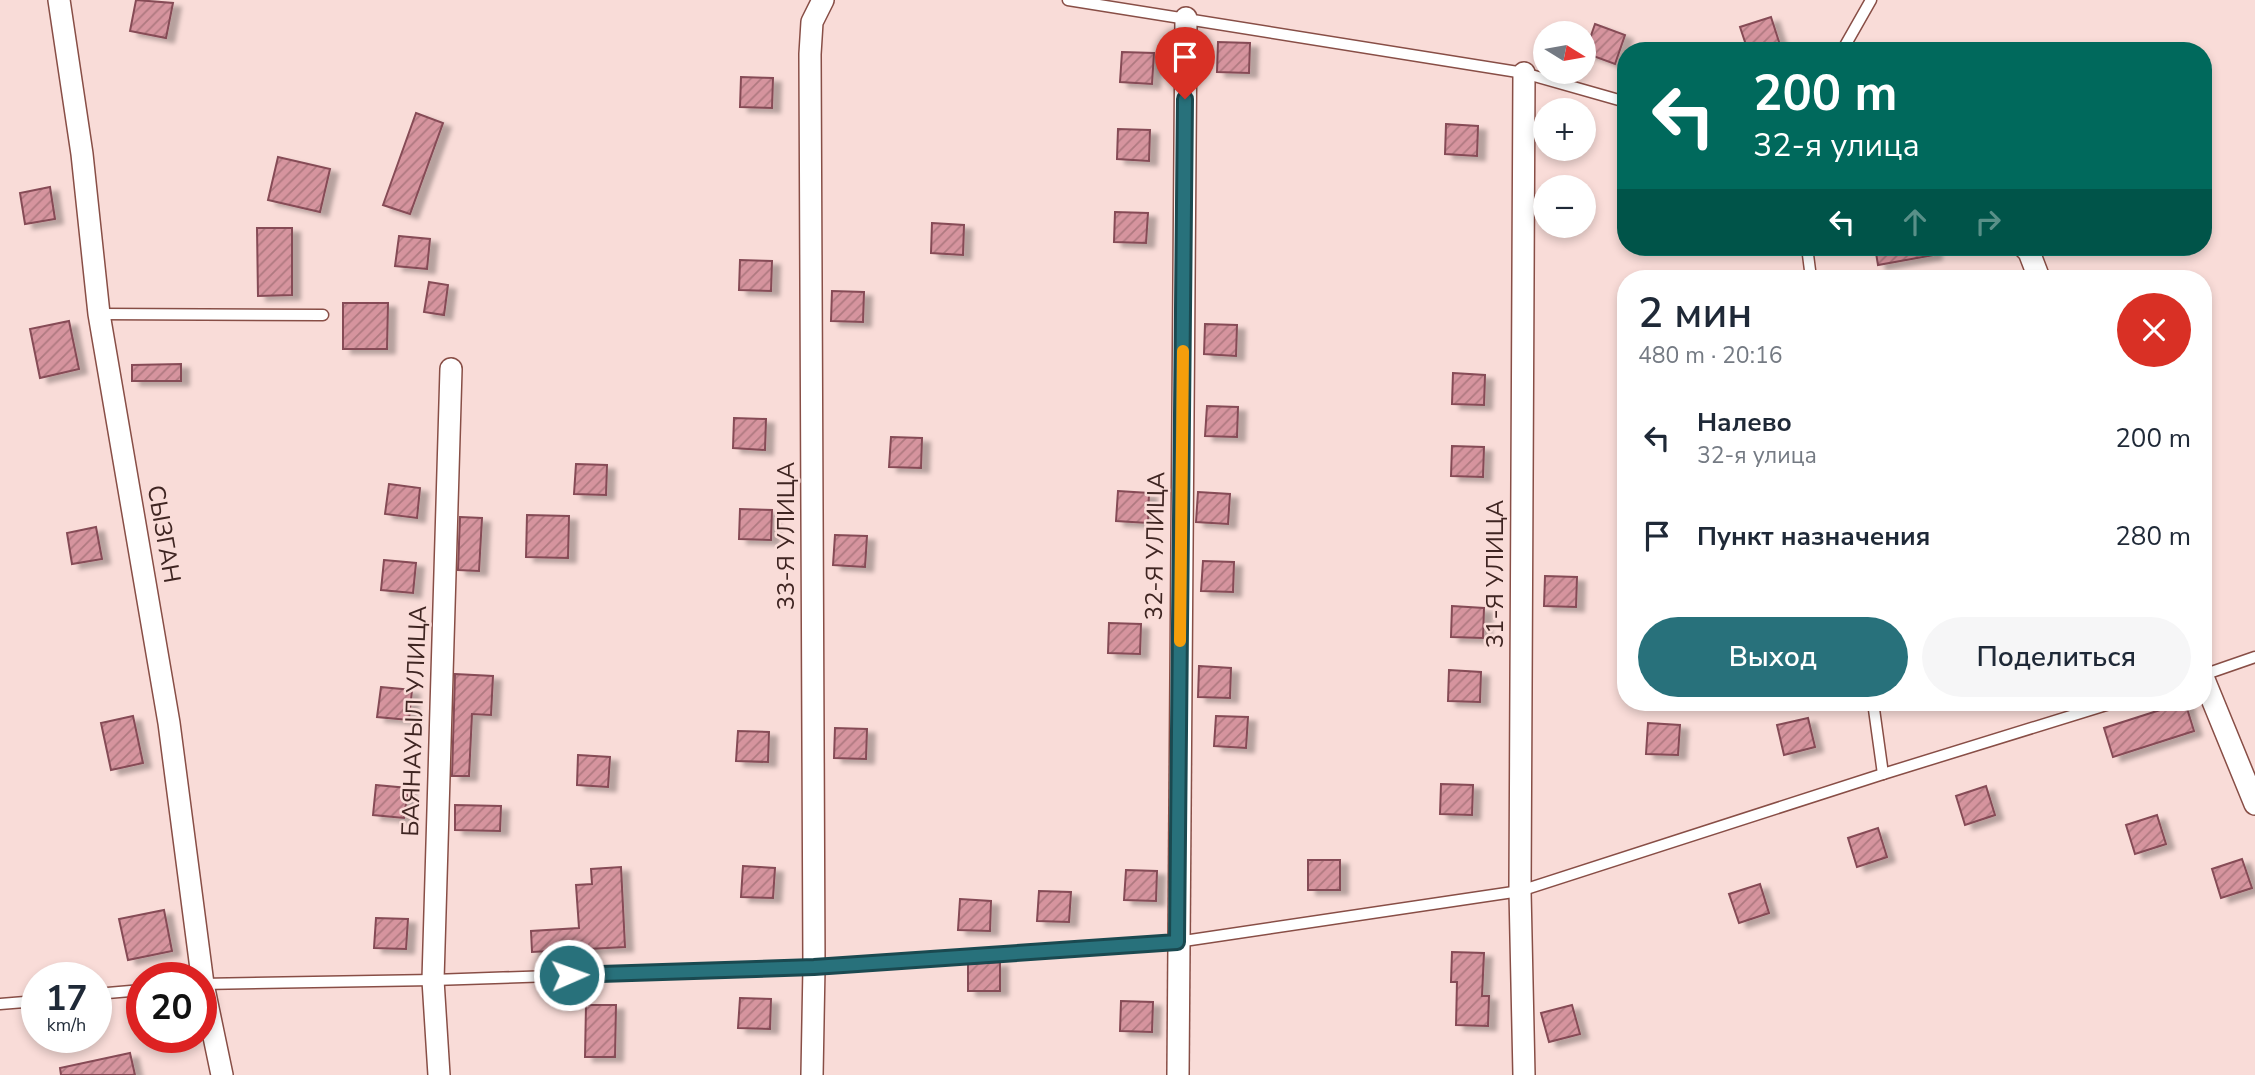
<!DOCTYPE html>
<html lang="ru">
<head>
<meta charset="utf-8">
<style>
  body { margin:0; font-family:"Nunito Sans",sans-serif; background:#f6f6f7; color:#1f2937; height:100vh; display:flex; flex-direction:column; font-size:26px; white-space:nowrap }
  * { box-sizing:border-box; margin:0 }
  p { font-size:23px; color:#747a83 }
  .icon { flex:none; width:38px; height:38px; fill:none; stroke:currentColor; stroke-width:2; stroke-linecap:round; stroke-linejoin:round }
  .map { position:relative; flex:1; overflow:hidden }
  .sheet { position:absolute; left:1617px; top:270px; width:595px; height:441px; display:flex; flex-direction:column; background:#fff; border-radius:28px; box-shadow:0 4px 10px #0003 }
  .sheet>* { flex:none }
  .banner { position:absolute; left:1617px; top:42px; width:595px; height:214px; border-radius:28px; box-shadow:0 4px 10px #0003; background:#00695c; color:#fff; overflow:hidden }
  .needle { width:46px; rotate:101deg }
  .buttons { position:absolute; left:1533px; top:21px; display:grid; gap:14px }
  .buttons a { display:grid; place-items:center; width:63px; height:63px; border-radius:50%; background:#fff; box-shadow:0 4px 10px #0003; font-size:35px }
  .speed { position:absolute; left:21px; top:962px; display:flex; gap:14px; font-size:35px; font-weight:700; text-align:center }
  .speed>* { display:grid; place-content:center; width:91px; height:91px; border-radius:50%; background:#fff; box-shadow:0 4px 10px #0003; line-height:1 }
  .speed small { font-size:18px; font-weight:400 }
  .speed .limit { border:10px solid #d22; background:#fff; color:#111 }
  .pin { position:absolute; display:grid; place-items:center; width:60px; height:60px; color:#fff; margin:-72px -30px; border-radius:50% 50% 50% 0; rotate:-45deg; box-shadow:0 0 7px #0007 }
  .pin .icon { rotate:45deg }
  .me { position:absolute; width:77px; margin:-38px; rotate:88deg; stroke-linejoin:round; filter:drop-shadow(0 0 5px #0008) }
  .turn { display:flex; align-items:center; gap:24px; height:147px; padding:0 21px; font-size:32px }
  .turn .icon { width:91px; height:91px; stroke-width:2.5 }
  .turn b { display:block; font-size:49px; line-height:60px }
  .lanes { display:flex; align-items:center; height:66px; padding:0 21px; background:#0003; justify-content:center; gap:35px; direction:ltr }
  .lanes .off { opacity:.35 }
  .round { display:grid; place-items:center; flex:none; width:74px; height:74px; border-radius:37px; background:#f6f6f7 }
  .headline { display:flex; align-items:center; justify-content:space-between; height:119px; padding:0 21px }
  h1 { font-size:42px; font-weight:600; line-height:52px }
  .button { display:flex; gap:14px; margin-top:auto; padding:14px 21px }
  .button a { flex:1; height:80px; border-radius:42px; background:#28717b; color:#fff; font-size:28px; font-weight:600; line-height:80px; text-align:center }
  .button a+a { background:#f6f6f7; color:#1f2937 }
  ul { padding:0; list-style:none }
  li { display:flex; align-items:center; gap:21px; height:98px; padding:0 21px }
  li div { flex:1 }
  li b { display:block; font-size:26px }
  li em { font-style:normal }
  .map>svg:first-child { display:block }
</style>
</head>
<body>
<div class="map">
<svg width="2255" height="1075" viewBox="0 0 2255 1075">
  <defs>
    <pattern id="building-hatch" width="6" height="6" patternUnits="userSpaceOnUse" patternTransform="scale(1.75)"><rect width="6" height="6" fill="#d6949e"/><path d="M-1 1l2-2M0 6l6-6M5 7l2-2" fill="none" stroke="#af7980"/></pattern>
    <filter id="shadow"><feDropShadow dx="8" dy="4.5" stdDeviation="2" flood-color="#0004"/></filter>
  </defs>
  <rect width="100%" height="100%" fill="#f9dcd8"/>
  <g fill="url(#building-hatch)" stroke="#864b56" stroke-width="2" filter="url(#shadow)">
    <polygon points="136,0 173,3 166,38 130,31"/>
    <polygon points="1771,17 1780,45 1764,51 1748,51 1740,27"/>
    <polygon points="1595,24 1625,35 1615,64 1585,53"/>
    <polygon points="1218,42 1250,43 1249,73 1217,72"/>
    <polygon points="1122,52 1154,53 1152,84 1120,82"/>
    <polygon points="741,77 773,78 772,108 740,107"/>
    <polygon points="416,113 443,123 410,214 383,205"/>
    <polygon points="1446,124 1478,126 1477,156 1445,154"/>
    <polygon points="1118,129 1150,130 1149,161 1117,159"/>
    <polygon points="278,157 330,169 320,212 268,200"/>
    <polygon points="50,187 55,219 25,224 20,193"/>
    <polygon points="1115,212 1148,213 1146,243 1114,242"/>
    <polygon points="932,223 964,225 963,255 931,253"/>
    <polygon points="257,228 292,228 292,295 258,296"/>
    <polygon points="399,236 430,239 427,269 395,266"/>
    <polygon points="1875,247 1933,247 1934,255 1878,265"/>
    <polygon points="740,260 772,261 771,291 739,290"/>
    <polygon points="429,282 448,285 444,315 424,312"/>
    <polygon points="832,291 864,292 863,322 831,321"/>
    <polygon points="343,303 388,303 387,349 343,349"/>
    <polygon points="69,321 79,369 40,378 30,329"/>
    <polygon points="1205,324 1237,325 1236,356 1204,354"/>
    <polygon points="181,364 181,381 132,381 132,365"/>
    <polygon points="1453,373 1485,375 1484,405 1452,404"/>
    <polygon points="1207,406 1238,407 1237,437 1205,436"/>
    <polygon points="734,418 766,419 765,450 733,448"/>
    <polygon points="891,437 922,438 921,468 889,467"/>
    <polygon points="1452,446 1484,447 1483,477 1451,476"/>
    <polygon points="576,464 607,465 606,495 574,494"/>
    <polygon points="389,484 420,488 417,518 385,514"/>
    <polygon points="1118,491 1149,493 1148,523 1116,521"/>
    <polygon points="1198,492 1230,494 1228,524 1196,522"/>
    <polygon points="740,509 772,510 771,540 739,539"/>
    <polygon points="527,515 569,516 568,558 526,557"/>
    <polygon points="460,517 482,518 479,571 458,570"/>
    <polygon points="96,527 102,559 72,564 67,533"/>
    <polygon points="835,535 867,536 865,567 833,565"/>
    <polygon points="384,560 416,563 413,593 381,590"/>
    <polygon points="1203,561 1234,562 1233,592 1201,591"/>
    <polygon points="1545,576 1577,577 1576,607 1544,606"/>
    <polygon points="1452,606 1484,608 1483,638 1451,637"/>
    <polygon points="1109,623 1141,624 1140,654 1108,653"/>
    <polygon points="1199,666 1231,668 1230,698 1198,697"/>
    <polygon points="1449,670 1481,672 1480,702 1448,701"/>
    <polygon points="455,674 493,676 491,715 472,714 469,776 452,776"/>
    <polygon points="381,687 412,690 409,720 377,717"/>
    <polygon points="2185,702 2194,731 2113,757 2104,728"/>
    <polygon points="133,716 143,763 111,770 101,723"/>
    <polygon points="1216,716 1248,717 1246,748 1214,746"/>
    <polygon points="1808,718 1815,747 1784,755 1777,725"/>
    <polygon points="1648,723 1680,725 1678,755 1646,754"/>
    <polygon points="835,728 867,729 866,759 834,758"/>
    <polygon points="738,731 769,732 768,762 736,761"/>
    <polygon points="578,755 610,757 608,787 577,785"/>
    <polygon points="1441,784 1473,785 1472,815 1440,814"/>
    <polygon points="376,785 408,788 404,818 373,815"/>
    <polygon points="1986,786 1995,815 1965,825 1956,796"/>
    <polygon points="455,805 501,806 500,831 455,830"/>
    <polygon points="2157,815 2166,844 2135,854 2126,825"/>
    <polygon points="1878,828 1887,857 1857,867 1848,838"/>
    <polygon points="2242,859 2252,888 2221,898 2212,869"/>
    <rect x="1308" y="860" width="32" height="30"/>
    <polygon points="743,866 775,868 773,898 741,897"/>
    <polygon points="621,867 625,947 532,952 531,931 579,928 576,885 592,884 591,869"/>
    <polygon points="1126,870 1157,871 1156,901 1124,900"/>
    <polygon points="1760,884 1769,913 1739,923 1729,894"/>
    <polygon points="1039,891 1071,892 1069,922 1037,921"/>
    <polygon points="960,899 991,901 990,931 958,930"/>
    <polygon points="164,910 172,951 128,960 119,919"/>
    <polygon points="376,918 408,919 406,949 374,948"/>
    <polygon points="1452,952 1484,953 1482,996 1489,996 1488,1026 1456,1025 1457,982 1451,982"/>
    <polygon points="1000,962 1000,991 968,991 968,964"/>
    <polygon points="740,998 771,999 770,1029 738,1028"/>
    <polygon points="1121,1001 1153,1002 1152,1032 1120,1031"/>
    <polygon points="586,1005 616,1005 615,1057 585,1057"/>
    <polygon points="1572,1005 1580,1034 1549,1042 1541,1013"/>
    <polygon points="130,1053 135,1075 61,1075 60,1068"/>
  </g>
  <g fill="none" stroke-linecap="round" stroke-linejoin="round">
    <defs>
      <g id="lane">
        <polyline points="1068,0 1524,73 1626,102"/>
        <polyline points="1842,51 1871,0"/>
        <polyline points="1807,247 1811,278"/>
        <polyline points="99,314 323,315"/>
        <polyline points="2203,675 2255,657"/>
        <polyline points="1873,702 1883,774"/>
        <polyline points="201,984 433,980 814,967 1177,942 1520,891 1883,774 2116,702"/>
        <polyline points="96,994 142,990"/>
        <polyline points="0,1004 37,1001"/>
      </g>
      <g id="street">
        <polyline points="59,0 82,154 99,314 169,723 203,984 222,1075"/>
        <polyline points="1524,73 1520,891 1524,1075"/>
        <polyline points="2024,247 2029,252 2039,278"/>
        <polyline points="2203,677 2255,804"/>
        <polyline points="439,1075 433,980 451,369"/>
        <polyline points="812,1075 814,967 810,54 812,22 823,0"/>
        <polyline points="1178,1075 1186,18"/>
      </g>
    </defs>
    <use href="#lane" stroke="#884e46" stroke-width="13"/>
    <use href="#street" stroke="#884e46" stroke-width="24"/>
    <use href="#lane" stroke="#fff" stroke-width="10"/>
    <use href="#street" stroke="#fff" stroke-width="21"/>
  </g>
  <g fill="none" stroke-linecap="round" stroke-linejoin="round">
    <defs>
      <polyline id="route" points="569,975 814,967 1177,942 1185,99"/>
    </defs>
    <use href="#route" stroke="#1a4950" stroke-width="18"/>
    <use href="#route" stroke="#28717b" stroke-width="12"/>
    <polyline stroke="#f59e0b" stroke-width="12" points="1180,641 1183,351"/>
  </g>
  <g text-anchor="middle" dominant-baseline="central" stroke-width="5" stroke-linejoin="round" paint-order="stroke">
    <g font-size="24" fill="#3f2522" stroke="#f9dcd8">
      <text transform="translate(164 534) rotate(80)">СЫЗГАН</text>
      <text transform="translate(786 536) rotate(-90)">33-Я УЛИЦА</text>
      <text transform="translate(1155 546) rotate(-89)">32-Я УЛИЦА</text>
      <text transform="translate(1495 574) rotate(-90)">31-Я УЛИЦА</text>
      <text transform="translate(414 721) rotate(-88)">БАЯНАУЫЛ УЛИЦА</text>
    </g>
  </g>
</svg>
<div class="buttons">
<a><svg class="needle" viewBox="-14 -14 28 28"><path d="M0-13l5 13h-10z" fill="#e53935"/><path d="M0 13l5-13h-10z" fill="#747a83"/></svg></a>
<a>+</a>
<a>−</a>
</div>
<div class="speed"><div>17<small>km/h</small></div><div class="limit">20</div></div>
<div class="pin" style="left:1185px;top:99px;background:#d93025"><svg class="icon" aria-label="arrive" viewBox="0 0 24 24"><path d="M6 21V4h12l-3 4 3 4H6"/></svg></div>
<svg class="me" style="left:569px;top:975px" viewBox="-20 -20 40 40"><circle r="17" fill="#28717b" stroke="#fff" stroke-width="3"/><path d="M0-11L8 9 0 5-8 9z" fill="#fff"/></svg>
<div class="banner">
<div class="turn"><svg class="icon" aria-label="left" viewBox="0 0 24 24"><path d="M17 20v-9H6M10 6l-5 5 5 5"/></svg><div><b>200 m</b>32-я улица</div></div>
<div class="lanes"><svg class="icon" aria-label="left" viewBox="0 0 24 24"><path d="M17 20v-9H6M10 6l-5 5 5 5"/></svg><svg class="icon off" aria-label="ahead" viewBox="0 0 24 24"><path d="M12 20V5M6 11l6-6 6 6"/></svg><svg class="icon off" aria-label="right" viewBox="0 0 24 24"><path d="M7 20v-9h11M14 6l5 5-5 5"/></svg></div>
</div>
<section class="sheet">
<div class="headline"><div><h1>2 мин</h1><p>480 m · 20:16</p></div><a class="round" style="background:#d93025;color:#fff"><svg class="icon" aria-label="close" viewBox="0 0 24 24"><path d="M6 6l12 12M18 6L6 18"/></svg></a></div>
<ul>
<li><svg class="icon" aria-label="left" viewBox="0 0 24 24"><path d="M17 20v-9H6M10 6l-5 5 5 5"/></svg><div><b>Налево</b><p>32-я улица</p></div><em>200 m</em></li>
<li><svg class="icon" aria-label="arrive" viewBox="0 0 24 24"><path d="M6 21V4h12l-3 4 3 4H6"/></svg><div><b>Пункт назначения</b></div><em>280 m</em></li>
</ul>
<div class="button"><a>Выход</a><a>Поделиться</a></div>
</section>
</div>
</body>
</html>
